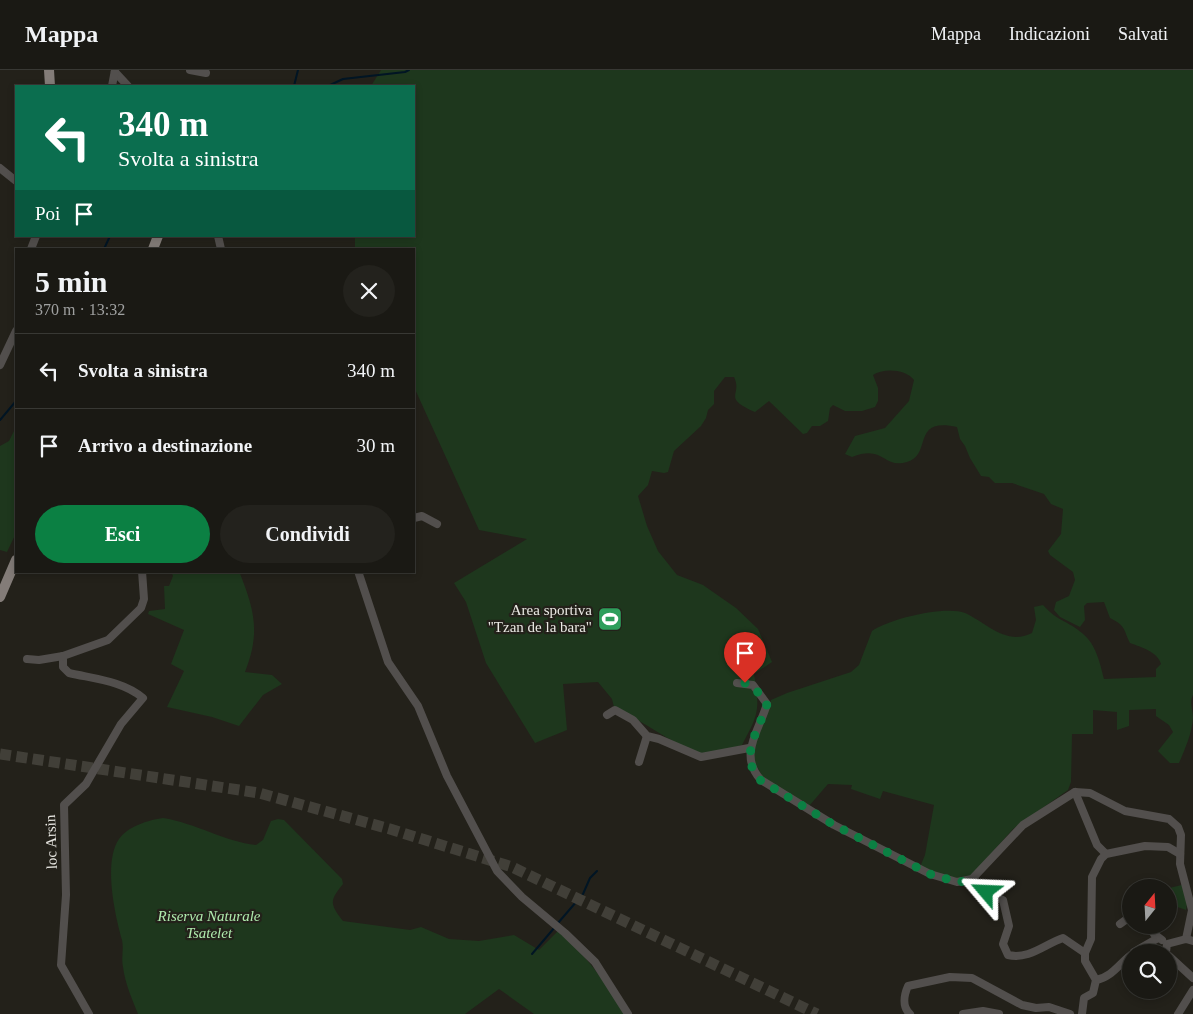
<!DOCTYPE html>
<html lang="it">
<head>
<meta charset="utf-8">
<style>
  body { margin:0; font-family:Georgia,serif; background:#23221d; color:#f1f3f6; height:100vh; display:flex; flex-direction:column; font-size:19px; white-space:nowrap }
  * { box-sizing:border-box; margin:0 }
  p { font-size:16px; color:#9fa0a0 }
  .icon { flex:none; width:28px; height:28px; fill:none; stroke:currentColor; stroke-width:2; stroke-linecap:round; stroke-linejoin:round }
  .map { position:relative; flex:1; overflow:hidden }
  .panel { position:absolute; left:15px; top:178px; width:400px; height:325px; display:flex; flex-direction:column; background:#1a1914; border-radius:0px; box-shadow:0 2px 8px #0003,0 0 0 1px #383834 }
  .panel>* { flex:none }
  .top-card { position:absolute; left:15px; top:15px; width:400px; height:152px; border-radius:0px; box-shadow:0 2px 8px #0003,0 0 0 1px #383834; background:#0b6e4f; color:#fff; overflow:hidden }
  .needle { width:32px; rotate:18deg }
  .controls { position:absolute; left:1122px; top:809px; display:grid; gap:10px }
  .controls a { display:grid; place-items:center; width:55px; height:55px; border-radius:50%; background:#1a1914; box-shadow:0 2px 8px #0003,0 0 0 1px #383834; font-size:25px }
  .pin { position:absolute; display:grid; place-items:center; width:42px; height:42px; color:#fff; margin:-51px -21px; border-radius:50% 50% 50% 0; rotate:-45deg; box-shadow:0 0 5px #0007 }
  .pin .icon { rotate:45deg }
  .me { position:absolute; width:55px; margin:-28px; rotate:296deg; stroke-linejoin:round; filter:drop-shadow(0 0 4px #0008) }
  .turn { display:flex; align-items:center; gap:18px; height:105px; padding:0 20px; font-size:22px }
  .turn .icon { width:65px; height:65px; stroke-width:2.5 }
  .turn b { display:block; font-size:35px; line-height:42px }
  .then { display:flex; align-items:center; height:48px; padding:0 20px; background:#0003; gap:10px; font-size:19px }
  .round { display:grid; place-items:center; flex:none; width:52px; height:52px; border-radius:26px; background:#23221d }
  .headline { display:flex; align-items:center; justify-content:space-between; height:85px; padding:0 20px }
  h1 { font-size:30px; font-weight:700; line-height:38px }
  .cta { display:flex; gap:10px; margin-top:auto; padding:10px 20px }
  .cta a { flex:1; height:58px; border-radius:30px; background:#0b8043; color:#fff; font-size:20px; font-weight:700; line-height:58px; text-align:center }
  .cta a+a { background:#23221d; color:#f1f3f6 }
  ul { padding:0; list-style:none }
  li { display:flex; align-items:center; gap:15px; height:75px; padding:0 20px; border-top:1px solid #383834 }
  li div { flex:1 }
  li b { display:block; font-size:19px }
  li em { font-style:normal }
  header { display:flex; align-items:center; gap:30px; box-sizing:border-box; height:70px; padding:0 25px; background:#1a1914; border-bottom:1px solid #383834 }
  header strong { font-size:24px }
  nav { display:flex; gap:28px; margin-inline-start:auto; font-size:18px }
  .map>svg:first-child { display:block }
</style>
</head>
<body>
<header>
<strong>Mappa</strong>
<nav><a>Mappa</a><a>Indicazioni</a><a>Salvati</a></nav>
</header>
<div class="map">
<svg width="1193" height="944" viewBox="0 0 1193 944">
  <rect width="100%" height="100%" fill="#23211a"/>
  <g fill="#1e371d">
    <path d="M381,0h812v625c-4,8 0,14 0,23 -1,15 -8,31 -14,45h-9l-12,-12 15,-19 -4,-7 -13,-9v-7l-27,1v16l-12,4v-18l-24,-2v24h-21l-1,48 -3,8 -55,39 -42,47 -17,3 -34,-12 5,-12 9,-50 -51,-14 -3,8 -29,-10 1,-4 -24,-1 -19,22 -45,-27 -11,-20 1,-11 17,-48 16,-7 64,-21 8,-7 13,-34c16,-12 74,-26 93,-18 22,10 41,33 67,20l4,-13 -2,-13 9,-2c14,16 25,16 39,28 14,11 18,30 22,46l52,-2v-8l5,-5c-3,-12 -20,-17 -31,-21 -7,-14 -4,-17 -20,-25l-6,-16 -17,1 -3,3 1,14 -5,7 -20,-10 -6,-7 2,-8 13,-6 6,-16 -2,-8 -23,-17 -2,-4 13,-17 2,-25 -12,-5 -7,-10 -32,-11h-17l-6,-6 -8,-1 -11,-18 -5,-12 -5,-7 -3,-12c-47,-10 -24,28 -50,35 -24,7 -23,-18 -55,-5l-7,-3 10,-18 30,-8 24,-27 5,-21c-8,-11 -31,-12 -41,-5l5,13v13l-3,6 -13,4h-17l-12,-6 -3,3 -2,13 -8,5h-8l-5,7 -4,1 -34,-33 -14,11c-34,-15 -12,-16 -21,-35h-9l-11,14v13l-6,6 -2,8 -5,8 -27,25 -6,21 -4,1 -12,-2 -4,14 -10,11 9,30 11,25 19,24 26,10 33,23 22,21 14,33 -18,12c6,35 5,40 -12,71 -11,3 -26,9 -38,9 -18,-1 -69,-38 -90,-47l-2,-8 -14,-17 -35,2 4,46 -32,13 -49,-80 -20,-61 -12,-19 73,-44 -48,-9 -65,-143v-138h-59v-13h59v-150h-43z"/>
    <polygon points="16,357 16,463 7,482 0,480 0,376 9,371"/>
    <path d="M171,501h68c15,38 22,61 6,101l27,3 10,9 -19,11 -24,31 -27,-9 -45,-10 17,-36 -13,-7 13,-34 -36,-16 1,-3 16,-2 -1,-23h5l4,-10z"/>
    <path d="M163,748c32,5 63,24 93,27l7,-5 8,-19 7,-2 6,1 58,59 1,5c-14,17 -13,20 0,37l67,9 11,-3 28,12 30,2 35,-6 25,15 19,-19c31,28 45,47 66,83h-90l-35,-25 -34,25h-327c-6,-15 -13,-31 -15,-47 -2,-9 1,-18 -1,-27 -7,-25 -19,-78 -3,-101 9,-13 30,-19 44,-21z"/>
    <polygon points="1182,815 1187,834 1186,840 1169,834 1169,818"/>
  </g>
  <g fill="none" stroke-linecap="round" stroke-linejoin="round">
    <g stroke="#011524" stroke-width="2">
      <polyline points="294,16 298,0"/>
      <polyline points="328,16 343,9 405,2 409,0"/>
      <polyline points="104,179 110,166"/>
      <polyline points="0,350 16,331"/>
      <polyline points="558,853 583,824 590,808 597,801"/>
      <polyline points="532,884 555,857"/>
    </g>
    <polyline stroke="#413f38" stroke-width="11" stroke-dasharray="11 5.5" stroke-linecap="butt" points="0,684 259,723 390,759 512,797 817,944"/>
    <g stroke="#524f4d" stroke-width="8">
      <polyline points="190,0 206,3"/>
      <polyline points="115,2 128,16"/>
      <polyline points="112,16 115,0"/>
      <polyline points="0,98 16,111"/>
      <polyline points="218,166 221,179"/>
      <polyline points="31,179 36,166"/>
      <polyline points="0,295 16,261"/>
      <polyline points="414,448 422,446 437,454"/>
      <polyline points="358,501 388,592 418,636 447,706 497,801 522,827 565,863 595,892 628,944"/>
      <path d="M63,586v11l6,6c26,6 54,8 74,25l-22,26 -35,60 -22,21 2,90 -5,70 28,49"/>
      <polyline points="27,589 39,590 63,586 108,570 141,538 144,529 142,501"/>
      <path d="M737,613l16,2 14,19c-8,27 -29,51 -6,76l73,45 96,49 27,8 15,-3 51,-54 52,-33 15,1 35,18 44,8 9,8 3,8 -1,29 12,46 -6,29"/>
      <polyline points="607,645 615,640 633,650 647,666 659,669 701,687 749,678"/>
      <polyline points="639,692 647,666"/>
      <polyline points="1075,722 1097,775 1106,784"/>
      <path d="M970,811l3,5 30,14 6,26 -6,18 5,11c21,5 37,-11 55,-17l22,15v8l11,19 -3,13 -9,5 -2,16"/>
      <polyline points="1120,854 1131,846"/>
      <polyline points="1149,855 1154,864 1162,870"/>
      <polyline points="1134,882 1158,868"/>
      <polyline points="1166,882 1167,874 1186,869 1193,871"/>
      <polyline points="1085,883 1091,869 1092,807 1101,789 1106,784 1145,776 1168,777 1180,784"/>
      <polyline points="1169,886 1193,908"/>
      <path d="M1096,910c16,-3 23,-16 35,-25"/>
      <path d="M910,944c-8,-7 -6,-19 -2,-28l42,-9 22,1 50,27 14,3 13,-1 21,7"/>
      <polyline points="963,944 983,941 999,944"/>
      <polyline points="1178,944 1193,920"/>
    </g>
    <g stroke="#837c78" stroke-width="10">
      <polyline points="49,0 50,16"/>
      <polyline points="153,179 158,166"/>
      <polyline points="0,527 16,490"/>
    </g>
  </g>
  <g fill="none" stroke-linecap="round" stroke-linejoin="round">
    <path stroke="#0b8043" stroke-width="9" stroke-dasharray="0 16.2" d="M745,613l8,3 14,18c-8,27 -29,51 -7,76l74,45 96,49 27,8 13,-1 3,5 13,6"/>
  </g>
  <defs>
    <symbol id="stadium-square" viewBox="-11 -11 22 22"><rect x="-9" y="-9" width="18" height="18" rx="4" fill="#2e9e5b" stroke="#23211a"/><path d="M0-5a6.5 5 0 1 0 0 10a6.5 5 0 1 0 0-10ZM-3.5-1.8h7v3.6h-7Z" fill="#fff"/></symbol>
  </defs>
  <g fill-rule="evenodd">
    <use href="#stadium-square" x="596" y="535" width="28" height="28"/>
  </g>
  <g text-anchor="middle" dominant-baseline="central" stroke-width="4.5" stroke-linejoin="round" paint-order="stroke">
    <g font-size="15" fill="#e9e8e3" stroke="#23211a" text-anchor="end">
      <text x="592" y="540">Area sportiva<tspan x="592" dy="17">"Tzan de la bara"</tspan></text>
    </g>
    <g font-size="15" fill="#e9e8e3" stroke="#23211a">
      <text transform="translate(51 772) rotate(-92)">loc Arsin</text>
    </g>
    <g font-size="15" font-style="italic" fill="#afeaad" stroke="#23211a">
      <text x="209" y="846">Riserva Naturale<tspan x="209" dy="17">Tsatelet</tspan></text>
    </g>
  </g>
</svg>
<div class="controls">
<a><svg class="needle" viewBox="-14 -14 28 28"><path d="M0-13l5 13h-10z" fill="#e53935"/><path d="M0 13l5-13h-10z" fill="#9fa0a0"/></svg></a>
<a><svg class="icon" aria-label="search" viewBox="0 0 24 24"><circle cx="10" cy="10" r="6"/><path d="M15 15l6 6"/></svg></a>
</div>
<div class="pin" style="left:745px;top:613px;background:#d93025"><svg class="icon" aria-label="arrive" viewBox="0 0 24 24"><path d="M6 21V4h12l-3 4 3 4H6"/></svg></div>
<svg class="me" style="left:986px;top:822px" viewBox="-20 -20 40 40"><path d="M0-17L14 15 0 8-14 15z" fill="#0b8043" stroke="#fff" stroke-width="4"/></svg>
<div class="top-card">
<div class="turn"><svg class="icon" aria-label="left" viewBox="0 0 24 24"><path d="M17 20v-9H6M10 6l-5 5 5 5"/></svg><div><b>340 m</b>Svolta a sinistra</div></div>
<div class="then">Poi<svg class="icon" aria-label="arrive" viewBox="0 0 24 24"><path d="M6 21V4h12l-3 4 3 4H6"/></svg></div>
</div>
<section class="panel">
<div class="headline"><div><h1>5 min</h1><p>370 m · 13:32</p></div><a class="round"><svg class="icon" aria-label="close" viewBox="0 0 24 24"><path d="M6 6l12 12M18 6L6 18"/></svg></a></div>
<ul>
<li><svg class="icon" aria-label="left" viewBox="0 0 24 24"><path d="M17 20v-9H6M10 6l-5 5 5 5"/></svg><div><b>Svolta a sinistra</b></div><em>340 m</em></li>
<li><svg class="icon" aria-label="arrive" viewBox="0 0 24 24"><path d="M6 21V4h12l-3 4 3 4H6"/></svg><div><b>Arrivo a destinazione</b></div><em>30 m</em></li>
</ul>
<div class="cta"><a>Esci</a><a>Condividi</a></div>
</section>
</div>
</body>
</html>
